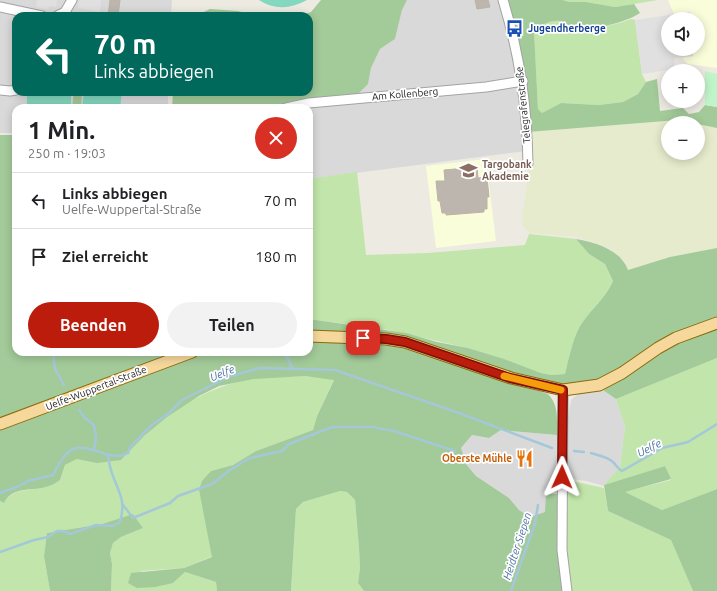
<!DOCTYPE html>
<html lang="de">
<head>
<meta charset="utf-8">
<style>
  body { margin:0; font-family:Ubuntu,sans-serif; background:#f2f2f2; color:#202124; height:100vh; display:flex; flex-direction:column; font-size:15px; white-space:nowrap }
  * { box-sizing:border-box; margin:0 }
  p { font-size:13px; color:#757577 }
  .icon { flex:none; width:22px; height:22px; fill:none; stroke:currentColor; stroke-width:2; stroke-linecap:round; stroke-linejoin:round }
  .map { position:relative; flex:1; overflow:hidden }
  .details { position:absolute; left:12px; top:104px; width:301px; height:252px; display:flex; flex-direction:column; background:#fff; border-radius:12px; box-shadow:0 2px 10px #0003 }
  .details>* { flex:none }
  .hud { position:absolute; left:12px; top:12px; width:301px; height:84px; border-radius:12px; box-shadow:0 2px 10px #0003; background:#00695c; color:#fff; overflow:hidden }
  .controls { position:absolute; left:661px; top:12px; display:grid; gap:8px }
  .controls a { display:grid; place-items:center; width:44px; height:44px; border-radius:50%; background:#fff; box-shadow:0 2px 10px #0003; font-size:20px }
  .pin { position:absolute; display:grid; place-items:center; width:34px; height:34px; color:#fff; margin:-17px; border-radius:8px; box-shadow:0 2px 6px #0006 }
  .me { position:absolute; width:44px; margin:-22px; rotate:1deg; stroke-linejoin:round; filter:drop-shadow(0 0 3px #0008) }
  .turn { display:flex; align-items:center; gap:14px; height:84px; padding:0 16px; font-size:18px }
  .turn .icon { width:52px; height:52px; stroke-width:2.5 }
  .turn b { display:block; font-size:28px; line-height:34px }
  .round { display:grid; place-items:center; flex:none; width:42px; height:42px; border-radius:21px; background:#f2f2f2 }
  .overview { display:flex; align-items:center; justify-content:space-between; height:68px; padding:0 16px }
  h1 { font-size:24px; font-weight:600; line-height:30px }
  .cta { display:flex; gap:8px; margin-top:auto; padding:8px 16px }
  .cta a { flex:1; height:46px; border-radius:24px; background:#bc1c0c; color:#fff; font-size:16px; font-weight:600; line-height:46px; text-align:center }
  .cta a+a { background:#f2f2f2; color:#202124 }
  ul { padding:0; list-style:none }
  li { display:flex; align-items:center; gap:12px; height:56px; padding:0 16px; border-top:1px solid #e0e0e0 }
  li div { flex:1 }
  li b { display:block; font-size:15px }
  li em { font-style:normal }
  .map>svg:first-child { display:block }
</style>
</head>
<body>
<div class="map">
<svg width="717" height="591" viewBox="0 0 717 591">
  <rect width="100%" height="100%" fill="#edeae2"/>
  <g fill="#dad9d9">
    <polygon points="0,0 172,0 171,16 16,16 16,92 168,92 168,108 16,108 16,133 0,133"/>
    <polygon points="407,0 504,0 518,62 526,151 309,179 309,108 285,108 368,84 371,68 380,49 395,39 402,10"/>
    <polygon points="600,388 616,399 625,427 620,467 604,485 604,486 587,481 566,478 567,423 571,401 573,398 581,392"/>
    <polygon points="501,430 557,435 558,494 545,512 531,517 519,510 509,498 476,476 466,464 461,448 472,435 489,438"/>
  </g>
  <g fill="#fafdda">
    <polygon points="668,0 717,0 717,68 688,64 682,58 693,56 693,49 698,49 698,19 691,19 690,12 674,14"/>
    <polygon points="486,159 496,241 436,248 426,166"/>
  </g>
  <polygon fill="#e6ebcd" points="678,120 693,123 668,123 668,153 698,153 698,124 717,128 717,248 670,257 627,270 626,263 622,259 612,250 602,245 577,237 530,233 523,226 522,216 530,164 528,132"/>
  <g fill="#c1e5aa">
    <polygon points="563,0 658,0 615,7 586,2 569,2"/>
    <path d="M631,19l4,1 7,54 4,8 -8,12 -15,8 -24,3 -38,-2 -19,10 -4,-4 -4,-78c8,-6 15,-12 26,-10 5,1 10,5 15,6 16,3 41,-2 56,-8z"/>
    <path d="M357,172l9,83 62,-2 97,-8 4,-11 47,5 13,15 16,10 8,17c-7,17 -23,29 -33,45 -8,15 -11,32 -15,48l-14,1 -10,-2 -38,-14 -35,-11 -79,-18 -80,-11v-140z"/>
    <polygon points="717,358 717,489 662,510 624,492 671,480 665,466 604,485 620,467 625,427 616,399"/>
    <path d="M305,376l29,3 -17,37 -4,14 -57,21 -23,14 -22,6 -12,19 14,66 -29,12 -44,3 33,12 12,-11 31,10 1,9h-106l1,-27 -2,-11 3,-10 8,-6 22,-9 -10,-14 -31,10 -55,9 -3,23 6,35h-50v-90l4,2c9,-17 30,-11 45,-17 4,-1 8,-4 11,-6l5,-15 12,-6 44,1c8,-8 15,-17 23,-24 33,-29 65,-50 109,-57 17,-3 35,-2 52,-3z"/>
    <polygon points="567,480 604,488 608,511 671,540 693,591 572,591 567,549"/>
    <polygon points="340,491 347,492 355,500 359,548 360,568 358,583 364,591 291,591 296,509 303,502"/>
  </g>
  <g fill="#a3ca99">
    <polygon points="321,0 407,0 402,10 395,39 380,49 371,68 368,84 353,99 286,108 172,108 173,92 309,92 309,16 299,16 311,12"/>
    <path d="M504,0h59l6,2h17l29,5 19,-3 6,9c-15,10 -48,18 -66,14 -5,-1 -9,-5 -14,-6 -11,-1 -18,4 -26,10l4,78 4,4 19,-10 38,2 24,-3 15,-8 8,-12 11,-3 3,32 23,-3 6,6 10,-2 6,-7 12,2v21l-39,-8 -150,12z"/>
    <polygon points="210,9 238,11 257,16 195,16"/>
    <polygon points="74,92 82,92 81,108 72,108"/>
    <polygon points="0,135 16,135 16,352 189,352 0,421"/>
    <path d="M576,239c19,3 45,11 52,31l42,-13 47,-9v71l-111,59 -32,8 -36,-3 -132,-44 -97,-7v-13l97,14 31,9 31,6 36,11 37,14 10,2 14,-1c4,-16 7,-33 15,-48 10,-16 26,-28 33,-45l-8,-17 -16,-10z"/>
    <polygon points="717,326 717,358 616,399 600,388 671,345"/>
    <path d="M309,339l96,6 143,49c11,11 9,27 9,41l-56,-5 -12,8 -17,-3 -11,13 5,16 10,12 33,22 10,12 11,7 15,-5 1,-18h12l6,97h-200l-6,-8 2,-15 -1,-20 -4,-48 -8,-8 -7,-1 -37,11 -7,7 -5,82h-74l-1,-9 -31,-10 -12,11 -18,4 -18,1 -9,-5 3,-10 53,-5 28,-11 -13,-67 3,-9 9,-10 22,-6 23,-14 57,-21 4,-14 17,-36 -29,-4 -51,3 -35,7 -20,10 -32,21 -23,19 -23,24 -24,3 -20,-4 -12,6 -5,15c-3,2 -7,5 -11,6 -15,6 -36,-1 -45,17l-4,-2v-74l200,-75h109z"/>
    <polygon points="665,466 671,479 625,492 662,510 717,489 717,591 693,591 671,540 608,511 604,485"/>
    <polygon points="133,514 143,528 121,537 113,543 110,553 112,564 111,591 50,591 44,556 47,533 102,524"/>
  </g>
  <polygon fill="#c0f5c9" points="705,71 717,74 717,107 705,105"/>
  <g fill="#83d8bf">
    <path d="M259,0h48c-16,9 -33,10 -48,0z"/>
    <rect x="27" y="92" width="44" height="16"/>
    <polygon points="84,92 122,92 120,108 82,108"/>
  </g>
  <g fill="#e0e0e0">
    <polygon points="37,0 57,0 56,7 49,6 48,9 36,7"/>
    <polygon points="79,0 101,0 100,12 78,8"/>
    <polygon points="690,12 691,19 668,19 668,49 693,49 693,56 674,58 675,69 642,74 635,20"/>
  </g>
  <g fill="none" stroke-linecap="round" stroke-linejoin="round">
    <g stroke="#a4c8d8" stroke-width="2.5">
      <polyline points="53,352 55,369 64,385"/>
      <polyline points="284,352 293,369"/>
      <polyline points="79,410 85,418 94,425 96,438 94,450"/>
      <polyline points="574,451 584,452"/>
      <path d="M591,453c7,2 17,4 22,9 4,4 4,6 9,9l40,-23 26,-6 29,-18"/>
      <path d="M0,493l19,-7 9,-5 25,-6c17,-32 21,-32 55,-20"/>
      <polyline points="123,505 133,518 170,503 178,496 212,484 230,470 250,458 282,451 289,444 332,427 372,427 394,431 455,451"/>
      <path d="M0,552l34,-12 14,-3 9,-6h6l7,3 26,-9 17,1 7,-4c7,-24 -3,-31 -9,-52 -2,-5 -2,-10 -3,-15l12,1 8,-3 2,-6 22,-22 17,-12 13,-13 46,-23 32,-9 75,2 121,42 96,36"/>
      <polyline points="511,591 535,524 538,505"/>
    </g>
  </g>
  <g fill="#bdb6af" stroke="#bdb2a5">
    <polygon points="110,0 120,0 118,16 108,16"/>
    <polygon points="475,0 488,0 490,7 477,9"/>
    <polygon points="477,167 478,178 487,177 489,197 487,197 487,209 484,209 484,212 446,215 446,213 442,213 440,201 438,201 436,181 445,181 444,170"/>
  </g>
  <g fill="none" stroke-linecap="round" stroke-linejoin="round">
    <defs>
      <g id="minor">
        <path d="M503,0c17,56 24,106 25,164"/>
        <polyline points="0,7 42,16"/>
        <polyline points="57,16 65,12 72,0"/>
        <polyline points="0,90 10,91 16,90"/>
        <polyline points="286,108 309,103 486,87 523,81"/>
        <polyline points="563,390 562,550 567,591"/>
      </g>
      <g id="major">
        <polyline points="309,336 386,339 405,342 511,378 563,390 599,385 622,373 658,348 676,338 717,323"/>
        <polyline points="0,424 192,352"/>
      </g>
    </defs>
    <use href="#minor" stroke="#a3a3a3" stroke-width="11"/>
    <use href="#major" stroke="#8b6b09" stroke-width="13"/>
    <use href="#minor" stroke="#fff" stroke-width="9"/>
    <use href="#major" stroke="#f6d89d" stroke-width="11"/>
  </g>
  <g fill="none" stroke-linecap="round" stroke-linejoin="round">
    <defs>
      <polyline id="route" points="363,338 386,339 405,342 510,378 563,390 562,477"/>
    </defs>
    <use href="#route" stroke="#7a1208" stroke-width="10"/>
    <use href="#route" stroke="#bc1c0c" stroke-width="7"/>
    <polyline stroke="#f59e0b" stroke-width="7" points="504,376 561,390"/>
  </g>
  <defs>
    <symbol id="bus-bare" viewBox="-9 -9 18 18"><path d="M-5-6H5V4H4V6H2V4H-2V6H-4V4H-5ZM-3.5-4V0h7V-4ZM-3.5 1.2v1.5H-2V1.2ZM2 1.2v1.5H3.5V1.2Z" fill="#1a4fb4" stroke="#fff" stroke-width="2.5" paint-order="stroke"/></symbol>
    <symbol id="university-bare" viewBox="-9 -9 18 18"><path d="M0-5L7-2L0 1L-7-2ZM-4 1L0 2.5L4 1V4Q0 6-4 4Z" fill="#8d6e63" stroke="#fff" stroke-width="2.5" paint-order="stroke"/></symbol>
    <symbol id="restaurant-bare" viewBox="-9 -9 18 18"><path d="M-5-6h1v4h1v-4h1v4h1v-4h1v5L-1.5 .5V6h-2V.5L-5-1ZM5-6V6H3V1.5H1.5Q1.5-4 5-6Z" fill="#e8710a" stroke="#fff" stroke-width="2.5" paint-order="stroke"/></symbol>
  </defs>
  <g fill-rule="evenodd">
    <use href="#bus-bare" x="502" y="16" width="25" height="25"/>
    <use href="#university-bare" x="456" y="158" width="25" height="25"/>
    <use href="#restaurant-bare" x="512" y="446" width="25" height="25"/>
  </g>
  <g text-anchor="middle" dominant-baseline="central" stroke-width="3.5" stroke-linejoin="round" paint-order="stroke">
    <g font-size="10" font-weight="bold" fill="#164399" stroke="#fff" text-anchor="start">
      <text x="528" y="28">Jugendherberge</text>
    </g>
    <g font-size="10" fill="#1c1c1c" stroke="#fff">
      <text transform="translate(405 94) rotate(-5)">Am Kollenberg</text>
      <text transform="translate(523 105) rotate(-96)">Telegrafenstraße</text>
      <text transform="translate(96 388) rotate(-21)">Uelfe-Wuppertal-Straße</text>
    </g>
    <g font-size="10" font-weight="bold" fill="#785e54" stroke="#fff" text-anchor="start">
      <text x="482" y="164">Targobank<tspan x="482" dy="12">Akademie</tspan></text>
    </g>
    <g font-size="10" font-weight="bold" fill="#c56008" stroke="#fff" text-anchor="end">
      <text x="512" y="458">Oberste Mühle</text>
    </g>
    <g font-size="11" font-style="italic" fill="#4e72a5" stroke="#fff">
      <text transform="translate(222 373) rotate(-22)">Uelfe</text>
      <text transform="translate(649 448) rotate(-27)">Uelfe</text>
      <text transform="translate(517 546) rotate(-72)">Heidter Siepen</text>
    </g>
  </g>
</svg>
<div class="controls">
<a><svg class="icon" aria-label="sound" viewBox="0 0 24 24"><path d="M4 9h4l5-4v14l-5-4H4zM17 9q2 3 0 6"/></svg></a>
<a>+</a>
<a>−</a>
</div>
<div class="pin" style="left:363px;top:338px;background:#d93025"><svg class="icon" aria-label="arrive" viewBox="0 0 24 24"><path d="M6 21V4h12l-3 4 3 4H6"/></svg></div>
<svg class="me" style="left:562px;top:477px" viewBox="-20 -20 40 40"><path d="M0-17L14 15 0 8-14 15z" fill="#bc1c0c" stroke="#fff" stroke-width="4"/></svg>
<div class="hud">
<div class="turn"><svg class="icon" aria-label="left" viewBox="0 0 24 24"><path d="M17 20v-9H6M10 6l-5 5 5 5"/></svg><div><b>70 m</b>Links abbiegen</div></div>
</div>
<section class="details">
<div class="overview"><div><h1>1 Min.</h1><p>250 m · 19:03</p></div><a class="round" style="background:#d93025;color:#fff"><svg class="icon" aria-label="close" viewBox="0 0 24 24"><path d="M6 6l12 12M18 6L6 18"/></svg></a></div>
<ul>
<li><svg class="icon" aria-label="left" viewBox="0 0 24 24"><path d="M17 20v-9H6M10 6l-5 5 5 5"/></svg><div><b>Links abbiegen</b><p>Uelfe-Wuppertal-Straße</p></div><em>70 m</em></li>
<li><svg class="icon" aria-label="arrive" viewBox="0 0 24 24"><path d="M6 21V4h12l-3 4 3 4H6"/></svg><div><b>Ziel erreicht</b></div><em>180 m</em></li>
</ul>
<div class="cta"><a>Beenden</a><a>Teilen</a></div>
</section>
</div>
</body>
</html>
